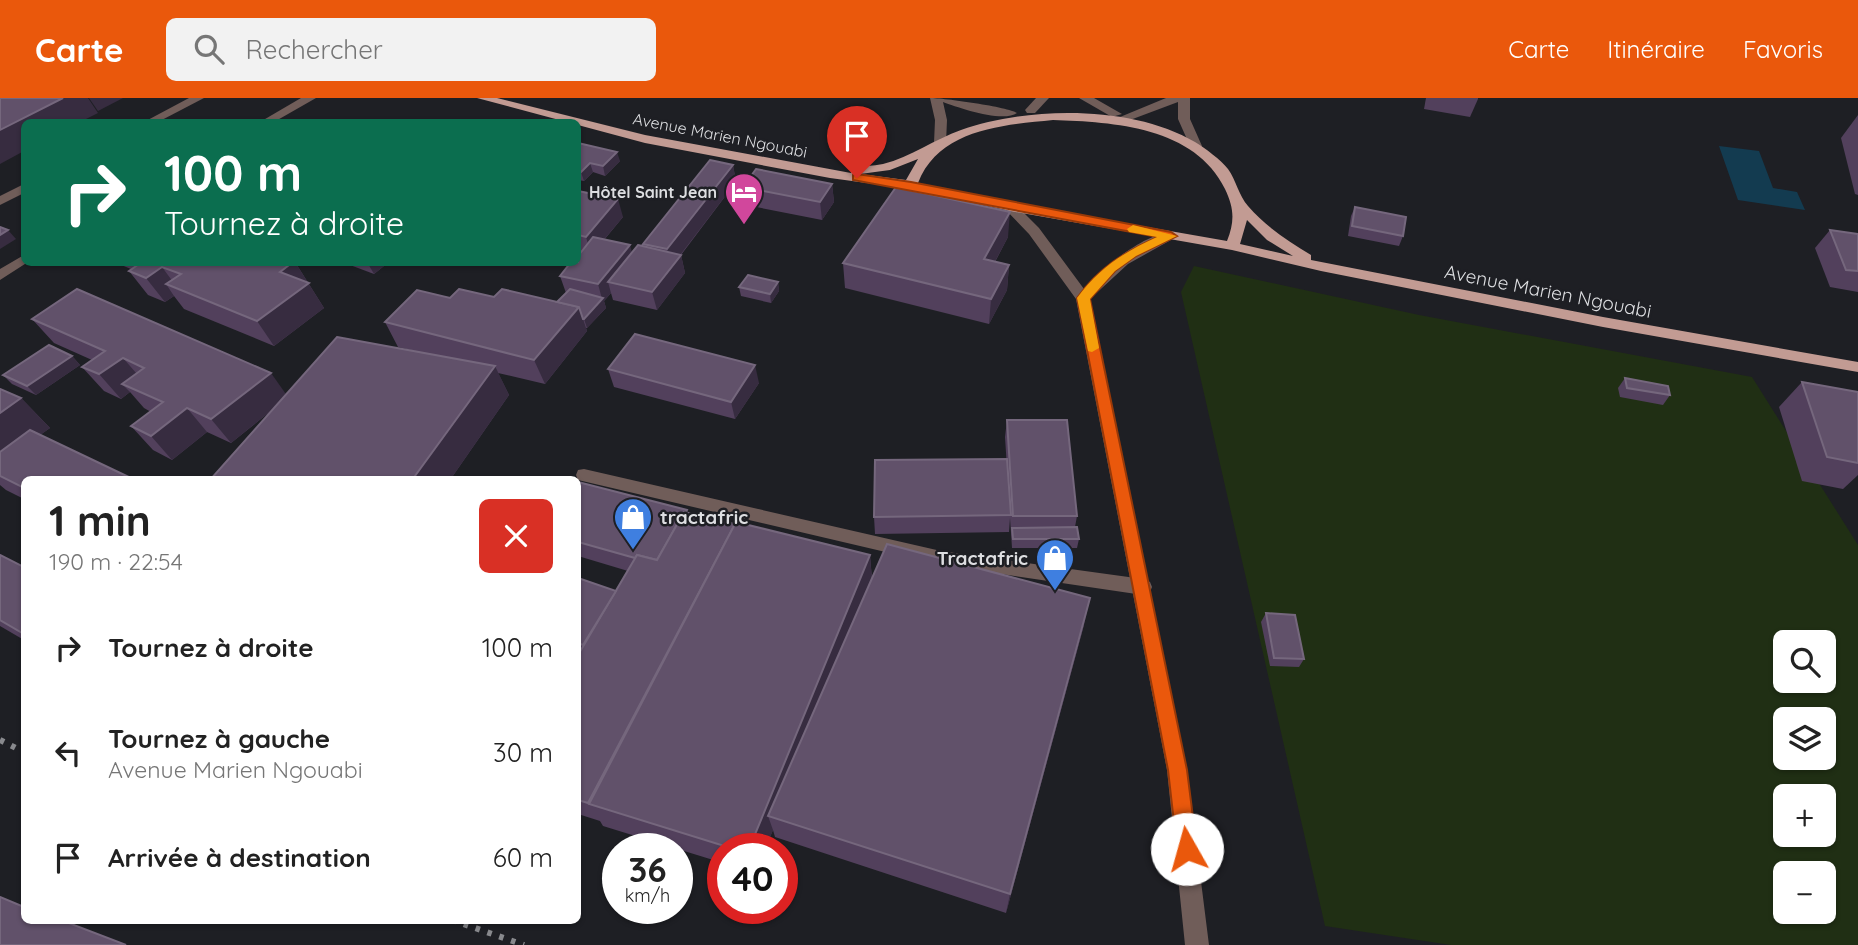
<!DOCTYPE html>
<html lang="fr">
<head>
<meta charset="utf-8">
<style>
  body { margin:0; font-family:Quicksand,sans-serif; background:#f2f2f2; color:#222; height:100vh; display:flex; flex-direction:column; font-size:26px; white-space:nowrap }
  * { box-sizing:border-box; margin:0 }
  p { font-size:23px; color:#767676 }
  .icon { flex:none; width:38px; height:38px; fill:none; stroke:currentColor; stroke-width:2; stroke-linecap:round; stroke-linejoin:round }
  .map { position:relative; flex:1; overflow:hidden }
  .side { position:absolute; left:21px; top:378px; width:560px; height:448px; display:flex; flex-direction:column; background:#fff; border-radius:10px; box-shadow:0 2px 5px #0004 }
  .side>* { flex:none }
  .top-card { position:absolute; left:21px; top:21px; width:560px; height:147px; border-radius:10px; box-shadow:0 2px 5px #0004; background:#0b6e4f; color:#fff; overflow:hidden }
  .tools { position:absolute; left:1773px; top:532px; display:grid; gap:14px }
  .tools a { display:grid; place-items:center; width:63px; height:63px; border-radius:10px; background:#fff; box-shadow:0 2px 5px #0004; font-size:35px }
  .speed { position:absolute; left:602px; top:735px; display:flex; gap:14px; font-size:35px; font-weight:700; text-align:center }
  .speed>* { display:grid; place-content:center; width:91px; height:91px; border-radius:50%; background:#fff; box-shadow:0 2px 5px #0004; line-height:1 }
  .speed small { font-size:18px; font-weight:400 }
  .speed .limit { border:10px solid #d22; background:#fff; color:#111 }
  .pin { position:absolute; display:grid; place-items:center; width:60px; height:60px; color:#fff; margin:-72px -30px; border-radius:50% 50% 50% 0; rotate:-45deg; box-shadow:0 0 7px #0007 }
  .pin .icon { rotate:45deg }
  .me { position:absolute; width:77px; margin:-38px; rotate:353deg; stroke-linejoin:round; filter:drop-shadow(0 0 5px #0008) }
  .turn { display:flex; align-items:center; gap:24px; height:147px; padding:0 28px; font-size:32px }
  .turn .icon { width:91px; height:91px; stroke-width:2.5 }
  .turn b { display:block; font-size:49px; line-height:60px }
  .round { display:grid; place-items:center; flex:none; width:74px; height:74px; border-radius:10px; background:#f2f2f2 }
  .overview { display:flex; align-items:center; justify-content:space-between; height:119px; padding:0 28px }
  h1 { font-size:42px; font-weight:700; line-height:52px }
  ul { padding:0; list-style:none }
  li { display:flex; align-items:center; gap:21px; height:105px; padding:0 28px }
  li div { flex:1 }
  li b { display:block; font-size:26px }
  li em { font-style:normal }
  header { display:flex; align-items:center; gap:42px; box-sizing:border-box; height:98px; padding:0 35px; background:#ea580c; color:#fff }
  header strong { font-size:33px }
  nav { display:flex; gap:38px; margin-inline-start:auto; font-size:24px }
  .search { width:490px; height:63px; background:#f2f2f2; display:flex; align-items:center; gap:18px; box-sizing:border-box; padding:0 24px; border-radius:10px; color:#767676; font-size:26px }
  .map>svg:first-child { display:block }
</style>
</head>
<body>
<header>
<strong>Carte</strong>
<div class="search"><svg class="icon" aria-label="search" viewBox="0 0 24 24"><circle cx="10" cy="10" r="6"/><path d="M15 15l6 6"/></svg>Rechercher</div>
<nav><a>Carte</a><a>Itinéraire</a><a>Favoris</a></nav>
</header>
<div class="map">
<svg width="1858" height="847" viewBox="0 0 1858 847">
  <rect width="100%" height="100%" fill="#1e1f24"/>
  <path fill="#202f14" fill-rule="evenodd" d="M1194,168l225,49 333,62 106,168v400h-407l-126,-19 -144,-634zM1785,544h39v39h-39zM1785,621h39v39h-39zM1785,698h39v39h-39zM1785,775h39v39h-39z"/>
  <polygon fill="#133b50" points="1719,48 1759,53 1773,90 1797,94 1805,112 1738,102"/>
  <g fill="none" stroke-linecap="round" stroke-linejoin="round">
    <g fill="#705d59" fill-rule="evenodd">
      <polygon points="189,0 204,0 158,24 144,24"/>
      <polygon points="301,0 316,0 274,24 260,24"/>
      <polygon points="24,86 24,95 0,107 0,98"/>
      <polygon points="24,157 24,164 28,164 0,182 0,171"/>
      <polygon points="584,371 941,453 1143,481 1150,484 1152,489 1150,494 1143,497 941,467 578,382 576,377 578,372"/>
    </g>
    <g fill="#705d59" fill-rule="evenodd">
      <path d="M930,0c13,0 79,9 87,15 -14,10 -58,-5 -74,-11l4,18 -1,23 -6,4 -6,-4 1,-23z"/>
      <polygon points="1036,0 1049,0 1035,15 1027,15 1025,12"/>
      <polygon points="1079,0 1094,0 1122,16 1112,19"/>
      <polygon points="1166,0 1190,0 1190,21 1202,48 1200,51 1190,48 1178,21 1178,4 1130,22 1120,19"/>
    </g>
    <path fill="#705d59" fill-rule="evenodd" d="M1010,105l5,1 24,24 45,61c16,-19 66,-61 92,-56l2,3 -50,28 -38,35 97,471 22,175h-24l-18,-175 -91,-471 -47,-65 -26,-27z"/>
    <path fill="#c29b93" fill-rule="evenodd" d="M477,0h20l148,37 206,38v-5c11,-2 22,-2 32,-4 28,-7 52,-25 78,-34 67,-24 172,-25 234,12 10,6 26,18 33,27 8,11 11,27 20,37 18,21 40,35 63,49v5l292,57 255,45v10l-255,-45 -282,-56 -89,-21 -222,-39 -99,-22 -81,-11 -185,-35zM1053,22c61,2 142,7 172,69 9,19 10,32 2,52l-217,-38 -92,-20c21,-54 85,-58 135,-63zM918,61l-12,21 -46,-6 30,-4zM1247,122l20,20 26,16 -53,-12z"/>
    <g stroke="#88898d" stroke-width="6" stroke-dasharray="4.5 8" stroke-linecap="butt">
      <polyline points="0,642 24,654"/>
      <polyline points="452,822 524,847"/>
    </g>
  </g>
  <g fill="#52405c">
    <polygon points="1426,0 1478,0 1478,1 1470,19 1424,11"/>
    <polygon points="1858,17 1858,97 1855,96 1841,40"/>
    <polygon points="578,45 620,63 605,78 593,74 584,83 578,82"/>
    <polygon points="733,67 736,84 681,157 685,175 657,212 613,202 611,195 604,203 606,210 587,230 586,230 587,233 545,286 498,275 509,297 450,382 210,382 272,312 231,345 207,334 172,362 153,352 131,328 151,314 144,310 130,294 121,301 104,293 82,269 92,262 54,245 32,221 286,296 419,254 398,249 385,224 450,200 494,199 557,204 566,195 560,178 580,154 578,154 578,93 623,119 604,142 632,155 643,149 643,146"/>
    <polygon points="832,86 834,104 822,122 746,107 743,89"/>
    <polygon points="1355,109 1403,138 1399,148 1348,138 1351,118"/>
    <polygon points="1830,132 1858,136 1858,194 1830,189 1815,150"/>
    <polygon points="1008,139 995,164 1009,167 1007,192 989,226 845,190 843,165"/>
    <polygon points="114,164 295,164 324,210 274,248 184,211 174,198 165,204 148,197 129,173 131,171"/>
    <polygon points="342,164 389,164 374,176"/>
    <polygon points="778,184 779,193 771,205 741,198 739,189"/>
    <polygon points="72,258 80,267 36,297 12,286 3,277"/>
    <polygon points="608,271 759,285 735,321 614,289"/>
    <polygon points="1625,280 1670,297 1663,307 1620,299 1618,290"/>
    <polygon points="1802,284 1858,294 1858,377 1843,391 1802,383 1779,309"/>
    <polygon points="0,291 21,300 50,330 40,337 24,382 24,401 6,392 0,387"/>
    <polygon points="1007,322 1077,418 1075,429 1079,441 1077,450 1012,450 1010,420 1009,434 875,436 874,419 1008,386 1005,339"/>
    <polygon points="578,384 687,412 687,415 870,457 872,481 1084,527 1006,815 775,739 773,732 765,751 723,751 723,765 603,728 600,723 578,716 578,480 616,493 628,473 578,458"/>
    <polygon points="0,457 24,469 24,542 0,528"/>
    <polygon points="1266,515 1304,561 1299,569 1270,568 1261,524"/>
  </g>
  <g fill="#372c40">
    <polygon points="63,0 88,0 98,15 80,24 24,24 24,53 0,66 0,32"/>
    <polygon points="89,0 123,0 98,13"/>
    <polygon points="617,54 620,63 605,78 603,68"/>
    <polygon points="590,65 593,74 584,83 581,74"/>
    <polygon points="733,67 736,84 671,169 667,151"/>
    <polygon points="832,86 834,104 822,122 820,104"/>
    <polygon points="618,101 623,119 591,157 586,139"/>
    <polygon points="1010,114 1008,139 983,186 984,161"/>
    <polygon points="8,132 16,141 0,151 0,137"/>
    <polygon points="630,147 635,165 608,184 611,195 604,203 606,210 587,230 584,221 602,201 598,186"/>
    <polygon points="681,157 685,175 657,212 652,194"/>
    <polygon points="293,164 295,164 324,210 274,248 257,223 280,174"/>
    <polygon points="367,164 389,164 374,176"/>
    <polygon points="1009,167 1007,192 989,226 991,201"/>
    <polygon points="162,169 179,192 166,186 174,198 165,204 146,180"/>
    <polygon points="778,184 779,193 771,205 770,196"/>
    <polygon points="579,209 587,233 545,286 534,262"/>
    <polygon points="72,258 80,267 36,297 27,288"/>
    <polygon points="123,260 144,284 122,286 130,294 121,301 99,276"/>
    <polygon points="755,267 759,285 735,321 731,304"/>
    <polygon points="495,268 509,297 450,382 412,382"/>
    <polygon points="271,275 288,299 231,345 211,321"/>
    <polygon points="21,300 50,330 0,366 0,315"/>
    <polygon points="187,310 207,334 172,362 151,338"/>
    <polygon points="870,457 872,484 768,718 773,732 765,751 749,751"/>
    <polygon points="1090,500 1084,527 1006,815 1010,796"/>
  </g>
  <g fill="#61516a" stroke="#75677d" stroke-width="2">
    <polygon points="0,0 63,0 0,32"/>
    <polygon points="578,45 617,54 603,68 590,65 581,74 578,73"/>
    <polygon points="710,62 733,67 667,151 643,146"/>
    <polygon points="756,71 832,86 820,104 743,89"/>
    <polygon points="896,89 1010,114 984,161 1009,167 991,201 843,165"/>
    <polygon points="578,93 618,101 586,139 578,137"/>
    <polygon points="1355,109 1406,119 1403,138 1352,128"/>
    <polygon points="0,129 8,132 0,137"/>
    <polygon points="1830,132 1858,136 1858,173 1846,172"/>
    <polygon points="593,139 630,147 598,186 560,178 571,164 578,164 578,158"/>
    <polygon points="638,147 681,157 652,194 608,184"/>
    <polygon points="142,164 293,164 280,174 309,185 257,223 166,186 181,176 162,169 146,180 129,173"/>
    <polygon points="748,177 778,184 770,196 739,189"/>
    <polygon points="77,191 271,275 211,321 187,310 151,338 131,328 163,304 122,286 144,270 123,260 99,276 82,269 105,253 32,221"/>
    <polygon points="459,191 494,199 502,191 579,209 534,262 385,224 417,192 450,200"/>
    <polygon points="570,191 603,200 584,221 583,221 579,209 557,204"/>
    <polygon points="635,236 755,267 731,304 608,271"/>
    <polygon points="337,239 495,268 412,382 210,382"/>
    <polygon points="49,247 72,258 27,288 3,277"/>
    <polygon points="1625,280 1668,288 1670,297 1627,290"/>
    <polygon points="1802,284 1858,294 1858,365 1827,359"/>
    <polygon points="0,291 21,300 0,315"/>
    <polygon points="1007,322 1067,322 1077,418 1013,418"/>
    <polygon points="30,332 135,382 24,382 24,390 0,378 0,354"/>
    <polygon points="1007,361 1011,417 874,419 875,362"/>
    <polygon points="578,384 687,412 686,414 684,414 657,462 637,457 635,460 578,444"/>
    <polygon points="684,414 735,426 588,705 578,702 578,557 637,457 657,462"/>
    <polygon points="736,424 870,457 749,751 734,751 589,706"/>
    <polygon points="1077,429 1079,441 1013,441 1012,430"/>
    <polygon points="887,446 1090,500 1010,796 768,718"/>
    <polygon points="0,457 24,469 24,536 0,522"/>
    <polygon points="578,480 616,493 583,547 578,545"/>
    <polygon points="1266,515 1295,517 1304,561 1274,560"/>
    <polygon points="0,799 24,809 24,822 61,822 126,847 0,847"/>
  </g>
  <path fill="#ea580c" stroke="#983908" stroke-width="2" d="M857,76l54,8 260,50 6,4 -41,20 -21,15 -25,28 97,471 10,79 -3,7 -7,3 -7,-3 -3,-7 -9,-79 -91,-472c22,-30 47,-46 81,-61l-305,-57v-5z"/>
  <path fill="#f59e0b" d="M1133,127l44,11 -41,20 -21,15 -25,28 9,49 -7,4 -4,-1 -11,-53c22,-30 47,-46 80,-61l-28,-5 -2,-3z"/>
  <defs>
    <symbol id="hotel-pin" viewBox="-11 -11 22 30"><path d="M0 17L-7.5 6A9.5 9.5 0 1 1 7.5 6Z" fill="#d1479c" stroke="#1e1f24"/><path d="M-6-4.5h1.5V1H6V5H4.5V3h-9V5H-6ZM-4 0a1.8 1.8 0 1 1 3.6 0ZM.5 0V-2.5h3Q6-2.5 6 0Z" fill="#fff"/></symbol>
    <symbol id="shop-pin" viewBox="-11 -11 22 30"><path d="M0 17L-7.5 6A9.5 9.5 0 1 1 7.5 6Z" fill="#3f7fe0" stroke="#1e1f24"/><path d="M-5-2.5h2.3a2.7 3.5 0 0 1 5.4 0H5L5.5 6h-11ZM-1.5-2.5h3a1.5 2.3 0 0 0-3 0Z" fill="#fff"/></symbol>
  </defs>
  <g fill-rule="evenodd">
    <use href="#hotel-pin" x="722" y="72" width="44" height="60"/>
    <use href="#shop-pin" x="611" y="397" width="44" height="60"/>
    <use href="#shop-pin" x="1033" y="438" width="44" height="60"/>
  </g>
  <g text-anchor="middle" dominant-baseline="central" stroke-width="5" stroke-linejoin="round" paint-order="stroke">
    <g font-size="16" fill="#dddee1" stroke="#1e1f24">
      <text transform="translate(720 37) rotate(11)">Avenue Marien Ngouabi</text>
    </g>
    <g font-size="16" font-weight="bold" fill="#dddee1" stroke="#1e1f24" text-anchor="end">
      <text x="717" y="94">Hôtel Saint Jean</text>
    </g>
    <g font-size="19" fill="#dddee1" stroke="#1e1f24">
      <text transform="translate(1548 193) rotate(11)">Avenue Marien Ngouabi</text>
    </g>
    <g font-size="19" font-weight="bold" fill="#dddee1" stroke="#1e1f24" text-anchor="start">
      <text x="660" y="419">tractafric</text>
      <text x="1028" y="460" text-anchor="end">Tractafric</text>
    </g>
  </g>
</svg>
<div class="tools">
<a><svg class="icon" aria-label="search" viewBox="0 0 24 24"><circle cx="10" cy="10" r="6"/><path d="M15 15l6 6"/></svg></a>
<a><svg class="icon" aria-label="layers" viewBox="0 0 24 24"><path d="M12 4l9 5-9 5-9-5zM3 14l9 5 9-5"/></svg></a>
<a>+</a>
<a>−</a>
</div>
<div class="speed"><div>36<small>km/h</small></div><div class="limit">40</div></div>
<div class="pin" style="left:857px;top:80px;background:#d93025"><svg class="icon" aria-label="arrive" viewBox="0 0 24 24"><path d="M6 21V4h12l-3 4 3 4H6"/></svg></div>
<svg class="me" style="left:1187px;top:751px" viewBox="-20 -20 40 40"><circle r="19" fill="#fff"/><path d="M0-13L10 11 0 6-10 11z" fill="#ea580c"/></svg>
<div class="top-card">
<div class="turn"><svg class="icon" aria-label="right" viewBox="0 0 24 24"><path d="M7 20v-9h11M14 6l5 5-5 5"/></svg><div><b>100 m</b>Tournez à droite</div></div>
</div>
<section class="side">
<div class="overview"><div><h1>1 min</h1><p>190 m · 22:54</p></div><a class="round" style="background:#d93025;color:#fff"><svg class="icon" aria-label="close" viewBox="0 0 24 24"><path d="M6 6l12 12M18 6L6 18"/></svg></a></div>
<ul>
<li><svg class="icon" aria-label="right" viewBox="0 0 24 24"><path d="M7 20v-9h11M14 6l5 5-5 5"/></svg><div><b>Tournez à droite</b></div><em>100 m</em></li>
<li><svg class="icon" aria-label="left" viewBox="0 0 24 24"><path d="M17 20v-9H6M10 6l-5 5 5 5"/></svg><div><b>Tournez à gauche</b><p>Avenue Marien Ngouabi</p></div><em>30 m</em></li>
<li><svg class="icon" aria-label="arrive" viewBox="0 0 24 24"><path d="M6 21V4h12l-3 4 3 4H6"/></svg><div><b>Arrivée à destination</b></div><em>60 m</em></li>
</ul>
</section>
</div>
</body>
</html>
